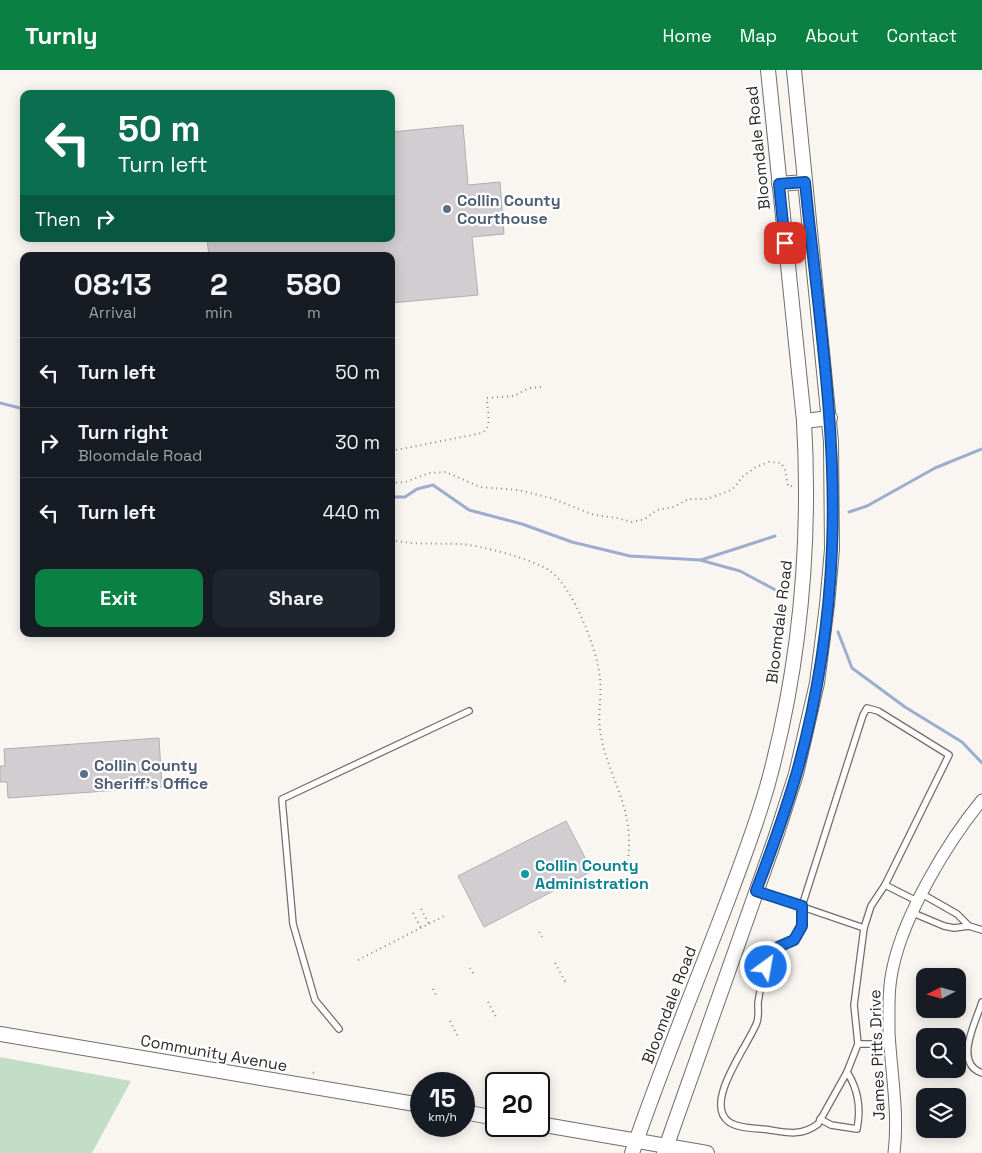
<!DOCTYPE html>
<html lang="en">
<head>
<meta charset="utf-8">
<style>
  body { margin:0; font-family:"Space Grotesk",sans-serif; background:#20242c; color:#f1f3f6; height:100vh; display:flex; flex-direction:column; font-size:19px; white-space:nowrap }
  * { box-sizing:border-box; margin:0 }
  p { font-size:16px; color:#9ea1a6 }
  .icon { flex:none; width:28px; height:28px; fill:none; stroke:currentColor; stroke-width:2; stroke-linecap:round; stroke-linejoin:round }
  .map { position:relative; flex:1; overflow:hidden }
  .details { position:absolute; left:20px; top:182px; width:375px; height:385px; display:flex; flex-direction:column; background:#171b24; border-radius:10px; box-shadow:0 2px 12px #0003 }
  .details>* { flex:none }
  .guide { position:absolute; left:20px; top:20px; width:375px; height:152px; border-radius:10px; box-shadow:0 2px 12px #0003; background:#0b6e4f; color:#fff; overflow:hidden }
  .needle { width:32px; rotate:264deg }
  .controls { position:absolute; left:916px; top:898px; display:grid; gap:10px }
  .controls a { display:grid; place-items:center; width:50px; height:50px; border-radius:10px; background:#171b24; box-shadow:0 2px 12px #0003; font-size:25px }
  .speed { position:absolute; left:410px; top:1002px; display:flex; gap:10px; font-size:25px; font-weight:700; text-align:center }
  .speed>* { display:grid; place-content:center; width:65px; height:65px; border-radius:50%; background:#171b24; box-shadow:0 2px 12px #0003; line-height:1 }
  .speed small { font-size:12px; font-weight:400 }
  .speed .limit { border:2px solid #111; border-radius:8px; background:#fff; color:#111 }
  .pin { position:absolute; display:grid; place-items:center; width:42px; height:42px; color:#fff; margin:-21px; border-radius:10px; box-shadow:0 2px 8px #0006 }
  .me { position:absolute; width:55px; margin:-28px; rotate:32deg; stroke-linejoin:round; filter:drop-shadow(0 0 4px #0008) }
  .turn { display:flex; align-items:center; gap:18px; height:105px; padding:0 15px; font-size:22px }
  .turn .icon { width:65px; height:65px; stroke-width:2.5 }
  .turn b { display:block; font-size:35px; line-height:42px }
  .then { display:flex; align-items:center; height:48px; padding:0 15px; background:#0003; gap:10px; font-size:19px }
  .eta { display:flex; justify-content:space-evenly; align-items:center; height:85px; text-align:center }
  .eta b { font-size:30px; font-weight:600; line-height:35px }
  .action { display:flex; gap:10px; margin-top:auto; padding:10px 15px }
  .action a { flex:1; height:58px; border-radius:10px; background:#0b8043; color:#fff; font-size:20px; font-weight:600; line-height:58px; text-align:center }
  .action a+a { background:#20242c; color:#f1f3f6 }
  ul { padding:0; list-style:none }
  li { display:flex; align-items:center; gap:15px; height:70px; padding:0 15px; border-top:1px solid #363941 }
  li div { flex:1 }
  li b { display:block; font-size:19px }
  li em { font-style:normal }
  header { display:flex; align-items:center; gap:30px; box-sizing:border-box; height:70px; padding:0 25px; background:#0b8043; color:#fff }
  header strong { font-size:24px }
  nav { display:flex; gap:28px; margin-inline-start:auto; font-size:18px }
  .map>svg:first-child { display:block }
</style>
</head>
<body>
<header>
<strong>Turnly</strong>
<nav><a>Home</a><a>Map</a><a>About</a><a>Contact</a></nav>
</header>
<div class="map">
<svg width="982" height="1083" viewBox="0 0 982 1083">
  <rect width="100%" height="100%" fill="#f9f6f2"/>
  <polygon fill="#c2dec6" points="0,987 131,1011 92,1083 0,1083"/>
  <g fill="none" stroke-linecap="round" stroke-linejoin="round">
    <g stroke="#9cadcf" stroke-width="3">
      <polyline points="0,333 24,339"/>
      <polyline points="391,427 405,427 417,419 433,415 469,440 522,454 572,472 630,486 700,490 740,501 783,524"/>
      <polyline points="849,442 867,436 935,398 982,379"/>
      <polyline points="701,490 775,466"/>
      <polyline points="838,562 852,598 905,637 962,672 982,693"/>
    </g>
  </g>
  <g fill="#d2cdd0" stroke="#b2aeb0">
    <polygon points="463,55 468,115 500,112 504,164 472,167 478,225 391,233 391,186 209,186 207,169 391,169 391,62"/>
    <polygon points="159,668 162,717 8,728 7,712 0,712 0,696 5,696 4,679"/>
    <polygon points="566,751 592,801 484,857 458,806"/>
  </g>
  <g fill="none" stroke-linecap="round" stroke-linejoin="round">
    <defs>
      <g id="service">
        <polyline points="756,821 864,858 854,935 858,974 890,974"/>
        <polyline points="922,824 957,844 969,856"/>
        <polyline points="913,843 944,856 954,858 969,856 982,860"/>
        <polyline points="864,858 871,836 885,815"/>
        <path d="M982,932c-6,20 -29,61 0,71"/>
        <polyline points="339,959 315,930 293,854 282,729 469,641"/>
        <path d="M858,974l-11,28 -29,52c-16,12 -30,9 -48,6 -12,-2 -31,-1 -41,-8 -27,-19 21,-79 28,-100 2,-6 1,-13 1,-19 2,-13 5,-33 10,-45 6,-16 30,-12 34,-33 1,-6 0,-13 0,-19l61,-191 4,-7 11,3 71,44 -64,130 34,17"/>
        <path d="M820,1049l11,6 26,4c4,-20 1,-40 -10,-57"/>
      </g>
      <path id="minor" d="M894,1083c5,-40 -3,-81 -5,-121 0,-22 -1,-44 4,-65 11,-52 55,-126 89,-167"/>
      <g id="tertiary">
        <polyline points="779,114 805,112"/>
        <polyline points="804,351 830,348"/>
        <polyline points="0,964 421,1035"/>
        <polyline points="464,1042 496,1048"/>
        <polyline points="539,1054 707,1083"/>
        <path d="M632,1083c28,-82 61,-162 92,-243 15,-40 31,-81 43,-123 33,-119 44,-243 37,-366l-36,-351"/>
        <polyline points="664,1083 776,766 796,704 817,613 827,535 832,479 831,372 794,0"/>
      </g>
    </defs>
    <use href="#service" stroke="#716e6b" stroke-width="8"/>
    <use href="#minor" stroke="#716e6b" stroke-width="13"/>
    <use href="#tertiary" stroke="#716e6b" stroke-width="16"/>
    <g stroke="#8a8885" stroke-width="2" stroke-dasharray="1 4" stroke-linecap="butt">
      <path d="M391,381l91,-18c11,-7 5,-23 5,-35l27,-2 15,-8 12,-1"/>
      <polyline points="391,413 405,412 430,403 446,402 480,417 518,420 551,428 594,445 617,448 632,452 645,449 657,440 674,437 688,429 707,429 729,421 735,417 742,407 756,397 769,392 781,393 785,400 788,416 793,416"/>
      <path d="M391,470c23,5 45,3 68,4 21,1 74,15 91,27 23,16 48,80 50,108 2,19 -3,38 1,57 7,38 28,65 28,106 0,6 0,13 -2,19 -2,4 -7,7 -10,11"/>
      <polyline points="421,839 429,854"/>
      <polyline points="413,843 421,858"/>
      <polyline points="539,862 542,867"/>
      <polyline points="358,890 446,845"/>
      <polyline points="555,893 566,913"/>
      <polyline points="470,898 474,905"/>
      <polyline points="433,919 436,925"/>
      <polyline points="488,932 497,949"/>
      <polyline points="450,951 459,969"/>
      <polyline points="313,1003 317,1000"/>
    </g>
    <use href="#service" stroke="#fff" stroke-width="5.5"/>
    <use href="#minor" stroke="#fff" stroke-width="11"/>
    <use href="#tertiary" stroke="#fff" stroke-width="14"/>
  </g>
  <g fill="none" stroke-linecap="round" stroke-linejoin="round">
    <defs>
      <path id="route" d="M766,897l2,-11 10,-9 16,-7 8,-14v-20l-46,-15c15,-39 29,-78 41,-119 20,-72 32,-148 35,-224 5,-122 -15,-244 -27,-366l-26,2 6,59"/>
    </defs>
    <use href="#route" stroke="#114b97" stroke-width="12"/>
    <use href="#route" stroke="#1a73e8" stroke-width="9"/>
  </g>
  <g fill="#5c6f8a" stroke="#fff" stroke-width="2">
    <circle cx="447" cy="139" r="5"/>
    <circle cx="84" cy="704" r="5"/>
  </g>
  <circle fill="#0f9aa8" stroke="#fff" stroke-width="2" cx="525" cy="804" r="5"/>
  <g text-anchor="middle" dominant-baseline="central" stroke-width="4.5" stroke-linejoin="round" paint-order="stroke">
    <g font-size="16" fill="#2c2a29" stroke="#fff">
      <text transform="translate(758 78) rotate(-96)">Bloomdale Road</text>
      <text transform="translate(779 552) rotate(-83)">Bloomdale Road</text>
      <text transform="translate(669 935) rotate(-69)">Bloomdale Road</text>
      <text transform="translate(214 983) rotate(10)">Community Avenue</text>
      <text transform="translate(877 985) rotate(-92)">James Pitts Drive</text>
    </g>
    <g font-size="16" font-weight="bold" fill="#4e5e75" stroke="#fff" text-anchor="start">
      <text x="457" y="130">Collin County<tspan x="457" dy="18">Courthouse</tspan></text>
      <text x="94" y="695">Collin County<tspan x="94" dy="18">Sheriff's Office</tspan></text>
    </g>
    <g font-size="16" font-weight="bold" fill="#0d838f" stroke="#fff" text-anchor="start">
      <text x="535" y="795">Collin County<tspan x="535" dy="18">Administration</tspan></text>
    </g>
  </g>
</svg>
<div class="controls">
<a><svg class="needle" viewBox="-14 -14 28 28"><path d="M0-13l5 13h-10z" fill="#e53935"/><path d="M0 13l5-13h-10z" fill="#9ea1a6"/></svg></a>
<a><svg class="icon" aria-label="search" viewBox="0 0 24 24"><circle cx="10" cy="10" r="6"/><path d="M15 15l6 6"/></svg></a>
<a><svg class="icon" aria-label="layers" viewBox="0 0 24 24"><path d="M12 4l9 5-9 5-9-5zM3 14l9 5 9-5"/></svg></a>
</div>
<div class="speed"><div>15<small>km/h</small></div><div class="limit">20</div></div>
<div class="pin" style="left:785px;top:173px;background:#d93025"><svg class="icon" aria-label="arrive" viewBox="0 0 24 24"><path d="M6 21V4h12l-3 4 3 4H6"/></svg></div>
<svg class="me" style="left:766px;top:897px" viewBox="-20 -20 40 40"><circle r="17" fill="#1a73e8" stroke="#fff" stroke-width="3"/><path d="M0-11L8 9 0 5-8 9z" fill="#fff"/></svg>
<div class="guide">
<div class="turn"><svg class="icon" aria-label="left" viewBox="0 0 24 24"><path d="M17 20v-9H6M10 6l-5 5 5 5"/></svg><div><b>50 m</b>Turn left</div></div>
<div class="then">Then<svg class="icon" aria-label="right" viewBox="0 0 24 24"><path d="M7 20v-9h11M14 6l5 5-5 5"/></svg></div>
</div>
<section class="details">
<div class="eta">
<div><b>08:13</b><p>Arrival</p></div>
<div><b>2</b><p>min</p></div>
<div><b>580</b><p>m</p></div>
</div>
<ul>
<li><svg class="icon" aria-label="left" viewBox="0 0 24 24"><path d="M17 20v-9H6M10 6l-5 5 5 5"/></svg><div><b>Turn left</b></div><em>50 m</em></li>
<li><svg class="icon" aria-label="right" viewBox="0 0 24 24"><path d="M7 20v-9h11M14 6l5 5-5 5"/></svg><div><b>Turn right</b><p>Bloomdale Road</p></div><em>30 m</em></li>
<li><svg class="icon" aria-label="left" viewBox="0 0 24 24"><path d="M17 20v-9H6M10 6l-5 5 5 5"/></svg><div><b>Turn left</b></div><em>440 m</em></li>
</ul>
<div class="action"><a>Exit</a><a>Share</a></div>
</section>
</div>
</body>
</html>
